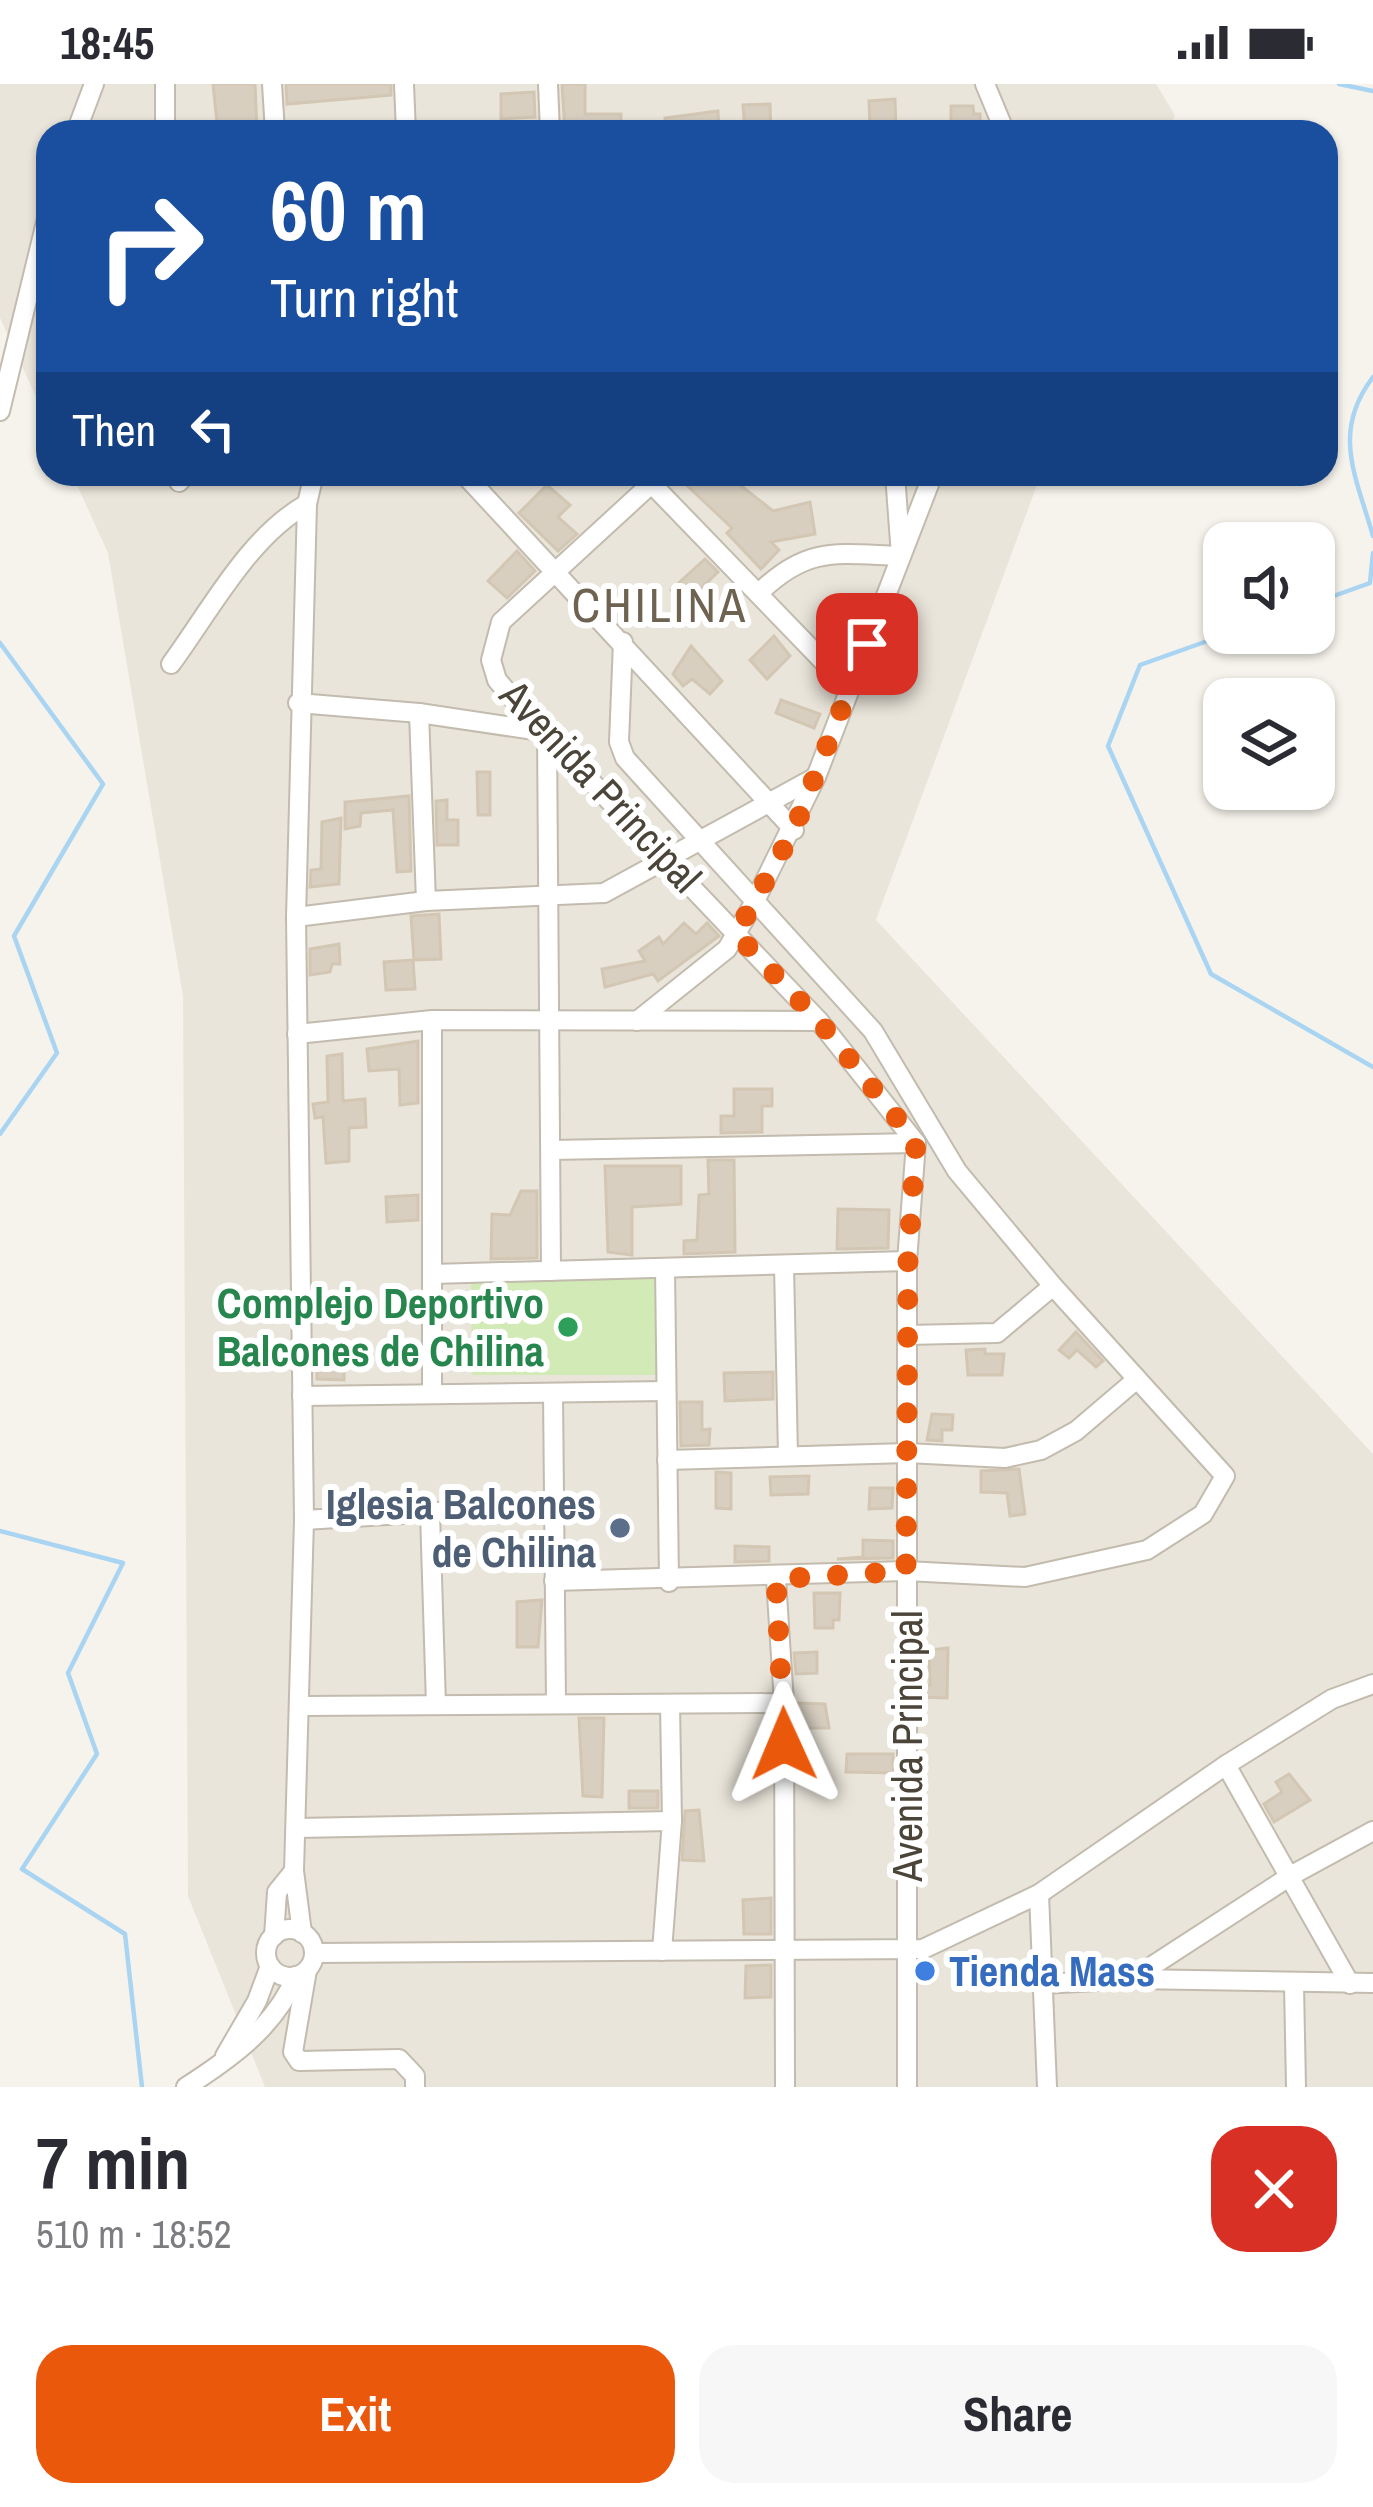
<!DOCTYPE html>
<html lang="en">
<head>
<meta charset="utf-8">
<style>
  body { margin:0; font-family:"Archivo Narrow",sans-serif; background:#f7f7f7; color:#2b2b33; height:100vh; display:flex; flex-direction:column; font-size:45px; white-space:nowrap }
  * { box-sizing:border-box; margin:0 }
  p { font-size:39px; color:#7c7c81 }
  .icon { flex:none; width:66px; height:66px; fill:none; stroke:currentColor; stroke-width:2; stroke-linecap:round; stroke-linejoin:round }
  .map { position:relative; height:2003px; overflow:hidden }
  .details { display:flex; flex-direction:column; background:#fff; flex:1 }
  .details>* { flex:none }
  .hud { position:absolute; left:36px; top:36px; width:1302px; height:366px; border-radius:36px; box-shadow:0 3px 9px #0004; background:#1a4fa0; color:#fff; overflow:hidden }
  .buttons { position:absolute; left:1203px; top:438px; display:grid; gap:24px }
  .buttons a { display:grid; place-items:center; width:132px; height:132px; border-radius:24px; background:#fff; box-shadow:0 3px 9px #0004; font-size:60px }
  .pin { position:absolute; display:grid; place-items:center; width:102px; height:102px; color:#fff; margin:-51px; border-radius:24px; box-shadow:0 6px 18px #0006 }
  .me { position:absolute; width:132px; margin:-66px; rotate:359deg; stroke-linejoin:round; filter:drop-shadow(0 0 9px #0008) }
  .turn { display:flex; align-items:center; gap:42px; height:252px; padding:0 36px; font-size:54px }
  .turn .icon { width:156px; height:156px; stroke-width:2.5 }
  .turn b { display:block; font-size:84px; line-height:102px }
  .then { display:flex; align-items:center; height:114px; padding:0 36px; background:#0003; gap:24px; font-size:45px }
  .round { display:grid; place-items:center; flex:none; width:126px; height:126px; border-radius:36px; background:#f7f7f7 }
  .summary { display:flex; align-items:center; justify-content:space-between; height:204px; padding:0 36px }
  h1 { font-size:72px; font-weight:800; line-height:90px }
  .action { display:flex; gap:24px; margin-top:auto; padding:24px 36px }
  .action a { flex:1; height:138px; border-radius:36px; background:#ea580c; color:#fff; font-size:48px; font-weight:800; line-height:138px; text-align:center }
  .action a+a { background:#f7f7f7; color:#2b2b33 }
  .status { display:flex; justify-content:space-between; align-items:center; height:84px; padding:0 60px; background:#fff; direction:ltr }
  .status svg { height:33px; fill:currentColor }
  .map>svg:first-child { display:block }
</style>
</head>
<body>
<div class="status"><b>18:45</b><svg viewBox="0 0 49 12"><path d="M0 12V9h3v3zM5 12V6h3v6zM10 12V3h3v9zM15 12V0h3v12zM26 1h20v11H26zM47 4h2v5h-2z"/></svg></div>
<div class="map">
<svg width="1373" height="2003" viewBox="0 0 1373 2003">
  <rect width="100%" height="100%" fill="#f6f3ec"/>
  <g fill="#eae5da">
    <polygon points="0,0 1156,0 1175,31 1168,48 48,48 48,339 0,234"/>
    <polygon points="72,390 1041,390 876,836 1373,1370 1373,2003 265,2003 188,1812 183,912 108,469"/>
  </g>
  <polygon fill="#d2eab5" points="665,1189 666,1291 472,1291 471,1195"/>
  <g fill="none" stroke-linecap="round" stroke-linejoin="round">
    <g stroke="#a9d4f2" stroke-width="4.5">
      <polyline points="1339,0 1373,7"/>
      <path d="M1373,293c-42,55 -17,99 0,159"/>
      <polyline points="1314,519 1370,499 1373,469"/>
      <polyline points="1230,549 1140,581 1108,662 1211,890 1373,983"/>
      <polyline points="0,559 103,700 14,852 57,969 0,1050"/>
      <polyline points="0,1447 123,1479 68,1589 97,1670 22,1785 125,1850 142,2003"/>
    </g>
  </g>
  <g fill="#d8cfc1" stroke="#d3c7b4" stroke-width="3">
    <polygon points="213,0 255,0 257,48 218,48"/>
    <polygon points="286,0 391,0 391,11 287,20"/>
    <polygon points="562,0 585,0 585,30 621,30 621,48 565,48"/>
    <polygon points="534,8 535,33 501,35 501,10"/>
    <polygon points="895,15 896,45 870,46 869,17"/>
    <polygon points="770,20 771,48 745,48 743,21"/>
    <polygon points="951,22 973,22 974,30 980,30 980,48 951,48"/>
    <polygon points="718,27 719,48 667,48 665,34"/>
    <polygon points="675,390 703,395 715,390 724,398 729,392 773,427 810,418 815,450 771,458 779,466 761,485 727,449 732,444"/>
    <polygon points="547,401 570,421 558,433 577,450 558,467 519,429"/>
    <polygon points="517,467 535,487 507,514 488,497"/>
    <polygon points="705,475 718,488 685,520 671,506"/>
    <polygon points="774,552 790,572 767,595 750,576"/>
    <polygon points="691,562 722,597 710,610 692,595 683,602 673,590"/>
    <polygon points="781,616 820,630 814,644 776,629"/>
    <polygon points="477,688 490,688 490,731 478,731"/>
    <polygon points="409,712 411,787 397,788 393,726 361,729 360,742 345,745 345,718"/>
    <polygon points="447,716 447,736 458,736 458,761 437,761 436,717"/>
    <polygon points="341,734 339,800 310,803 311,786 321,785 322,738"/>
    <polygon points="439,830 441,875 414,876 411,832"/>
    <polygon points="684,839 696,850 707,839 719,852 658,897 653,890 605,903 602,885 645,877 639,867 659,853 663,860"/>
    <polygon points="339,860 340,880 332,880 330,888 310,891 310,865"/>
    <polygon points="413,876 415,905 386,906 384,878"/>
    <polygon points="418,957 418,1019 400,1021 399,985 369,987 367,965"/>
    <polygon points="342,970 343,1017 365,1015 366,1043 349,1044 349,1077 326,1079 323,1033 315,1034 313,1020 328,1018 327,972"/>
    <polygon points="734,1005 772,1005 772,1022 762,1022 762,1048 721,1049 721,1032 734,1032"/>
    <polygon points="708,1076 734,1076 735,1168 684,1170 684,1157 697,1156 699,1111 709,1110"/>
    <polygon points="605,1082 681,1082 681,1120 632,1123 632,1171 608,1168"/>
    <polygon points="521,1107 537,1107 537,1174 491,1175 492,1130 510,1131"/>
    <polygon points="418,1111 418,1136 387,1138 386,1113"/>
    <polygon points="838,1125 889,1126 888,1164 837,1165"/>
    <polygon points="1076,1248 1103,1277 1096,1283 1077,1266 1069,1274 1059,1266"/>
    <polygon points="344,1259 344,1296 317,1295 317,1262"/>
    <polygon points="985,1265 985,1270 1004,1270 1002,1291 968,1291 966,1266"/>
    <polygon points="773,1288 773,1315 725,1317 724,1289"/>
    <polygon points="680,1318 702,1318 702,1346 710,1345 709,1361 681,1362"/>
    <polygon points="932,1330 953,1331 952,1346 942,1346 942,1357 927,1356"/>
    <polygon points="1019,1385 1025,1430 1010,1432 1007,1409 981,1408 981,1387"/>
    <polygon points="716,1388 731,1389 731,1425 716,1424"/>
    <polygon points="809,1392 808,1410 771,1411 770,1393"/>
    <polygon points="870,1404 893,1404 892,1424 869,1425"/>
    <polygon points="863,1456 893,1457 893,1474 837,1475 863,1473"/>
    <polygon points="735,1462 769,1463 769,1477 735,1478"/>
    <polygon points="814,1509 840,1509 839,1536 833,1536 833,1544 815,1544"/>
    <polygon points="542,1516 538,1563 517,1563 517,1518"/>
    <polygon points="948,1564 947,1614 920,1613 920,1601 930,1601 929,1566"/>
    <polygon points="817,1568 817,1589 796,1590 794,1569"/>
    <polygon points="797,1619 825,1620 829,1644 804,1644 804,1638 798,1638"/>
    <polygon points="579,1634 604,1634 602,1713 583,1712"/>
    <polygon points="847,1670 893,1670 893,1689 846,1688"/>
    <polygon points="1289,1690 1310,1716 1274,1738 1264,1720 1282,1708 1276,1698"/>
    <rect x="629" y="1707" width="29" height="17"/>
    <polygon points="699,1726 704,1777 682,1776 685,1727"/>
    <polygon points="771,1814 771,1850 744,1850 743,1816"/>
    <polygon points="771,1881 771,1913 745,1914 746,1882"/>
  </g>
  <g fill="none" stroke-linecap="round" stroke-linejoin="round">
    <defs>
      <g id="minor">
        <polyline points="272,0 275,48"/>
        <polyline points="404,0 406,48"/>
        <polyline points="548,0 550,48"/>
        <polyline points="985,0 1005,48"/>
        <polyline points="76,48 94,0"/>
        <polyline points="165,48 165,0"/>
        <polyline points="0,327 48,130"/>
        <polyline points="464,390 794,746"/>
        <polyline points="662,390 501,538 491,576 497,596 523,626 819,937 916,1059 907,1177 907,2003"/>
        <polyline points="646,394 850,605"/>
        <polyline points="179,398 186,390"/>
        <path d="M761,507c48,-46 78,-37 140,-35l-6,-82"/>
        <path d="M171,580c39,-53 78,-128 136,-160"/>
        <polyline points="298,619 419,629 547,648 551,1187"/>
        <polyline points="419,629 426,817"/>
        <polyline points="296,833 426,817 604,809 816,693"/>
        <polyline points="432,936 432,1310"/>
        <polyline points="637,937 727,865 754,819 816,693 933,390"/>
        <polyline points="297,950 432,936 819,937"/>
        <polyline points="551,1066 916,1059"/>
        <polyline points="784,1181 788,1372"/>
        <polyline points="665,1184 669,1498"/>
        <polyline points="432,1190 907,1177"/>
        <polyline points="907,1251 997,1249 1053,1202"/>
        <polyline points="553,1309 556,1620"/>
        <polyline points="302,1312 666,1307"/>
        <polyline points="667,1376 907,1369 1005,1374 1041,1366 1076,1347 1137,1295"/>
        <polyline points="430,1429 436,1621"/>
        <polyline points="304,1436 554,1421"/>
        <polyline points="776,1495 784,1619 785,2003"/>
        <polyline points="554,1497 906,1487 1025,1493 1147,1466 1203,1430 1225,1392 1053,1202 957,1087 873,947 625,674 619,658 623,558"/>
        <polyline points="302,1622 784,1619"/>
        <polyline points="1226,1681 1350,1900"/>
        <polyline points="297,1744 672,1737"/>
        <polyline points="1039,1810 1047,2003"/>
        <circle cx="290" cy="1869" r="24"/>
        <polyline points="302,1849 294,1787 304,1436 296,833 307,420 314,390"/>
        <polyline points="274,1852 277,1808 294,1787"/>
        <polyline points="662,1867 672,1737 670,1620"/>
        <polyline points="314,1869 923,1865 1039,1810 1226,1681 1332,1615 1373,1600"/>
        <polyline points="307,1886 293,1968 299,1977 399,1975 415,1992 415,2003"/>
        <polyline points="1132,1895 1292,1791 1373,1747"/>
        <polyline points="1043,1900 1132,1895 1373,1899"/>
        <polyline points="1294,1901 1296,2003"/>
        <polyline points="225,1972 257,1917 270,1882"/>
        <path d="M186,2003c45,-29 89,-60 110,-111"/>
      </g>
    </defs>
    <use href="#minor" stroke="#c2bbae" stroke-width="22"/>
    <use href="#minor" stroke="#fff" stroke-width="18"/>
  </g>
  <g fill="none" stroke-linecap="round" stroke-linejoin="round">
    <polyline stroke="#ea580c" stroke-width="21" stroke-dasharray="0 37.8" points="784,1660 776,1495 906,1487 908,1177 916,1058 819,937 736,850 794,746 867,560"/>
  </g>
  <circle fill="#2e9e5b" stroke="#fff" stroke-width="4.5" cx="568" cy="1243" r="12"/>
  <circle fill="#5c6f8a" stroke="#fff" stroke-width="4.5" cx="620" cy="1444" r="12"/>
  <circle fill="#3f7fe0" stroke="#fff" stroke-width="4.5" cx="925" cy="1887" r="12"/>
  <g text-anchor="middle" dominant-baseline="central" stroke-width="12" stroke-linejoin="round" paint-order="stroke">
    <g font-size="42" fill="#4b4439" stroke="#fff">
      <text transform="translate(601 702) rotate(47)">Avenida Principal</text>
      <text transform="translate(907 1662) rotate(-90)">Avenida Principal</text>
    </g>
    <g font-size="42" font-weight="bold" fill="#27864d" stroke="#fff" text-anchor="end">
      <text x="544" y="1219">Complejo Deportivo<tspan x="544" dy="48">Balcones de Chilina</tspan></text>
    </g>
    <g font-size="42" font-weight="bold" fill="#4e5e75" stroke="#fff" text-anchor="end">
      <text x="596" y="1420">Iglesia Balcones<tspan x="596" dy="48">de Chilina</tspan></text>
    </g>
    <g font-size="42" font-weight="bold" fill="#366cbe" stroke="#fff" text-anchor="start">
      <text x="949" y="1887">Tienda Mass</text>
    </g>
    <g font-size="48" letter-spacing="3" fill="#6e6250" stroke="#fff">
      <text x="660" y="520">CHILINA</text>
    </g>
  </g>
</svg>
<div class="buttons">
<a><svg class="icon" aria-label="sound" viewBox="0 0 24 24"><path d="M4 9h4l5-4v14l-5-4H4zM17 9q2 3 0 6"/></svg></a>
<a><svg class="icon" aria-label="layers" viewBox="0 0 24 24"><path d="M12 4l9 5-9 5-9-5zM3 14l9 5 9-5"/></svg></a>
</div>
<div class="pin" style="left:867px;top:560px;background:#d93025"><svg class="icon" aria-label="arrive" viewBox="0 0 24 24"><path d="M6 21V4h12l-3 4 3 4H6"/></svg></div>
<svg class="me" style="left:784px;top:1660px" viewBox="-20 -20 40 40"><path d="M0-17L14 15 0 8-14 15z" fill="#ea580c" stroke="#fff" stroke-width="4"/></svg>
<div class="hud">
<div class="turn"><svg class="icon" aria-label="right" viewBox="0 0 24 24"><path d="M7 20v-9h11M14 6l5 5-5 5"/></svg><div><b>60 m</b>Turn right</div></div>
<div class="then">Then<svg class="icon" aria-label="left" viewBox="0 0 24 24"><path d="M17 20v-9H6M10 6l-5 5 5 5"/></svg></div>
</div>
</div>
<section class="details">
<div class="summary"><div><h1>7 min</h1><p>510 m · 18:52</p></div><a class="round" style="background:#d93025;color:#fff"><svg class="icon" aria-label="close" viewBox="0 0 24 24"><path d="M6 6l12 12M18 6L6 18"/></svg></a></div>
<div class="action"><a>Exit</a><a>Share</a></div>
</section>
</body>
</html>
